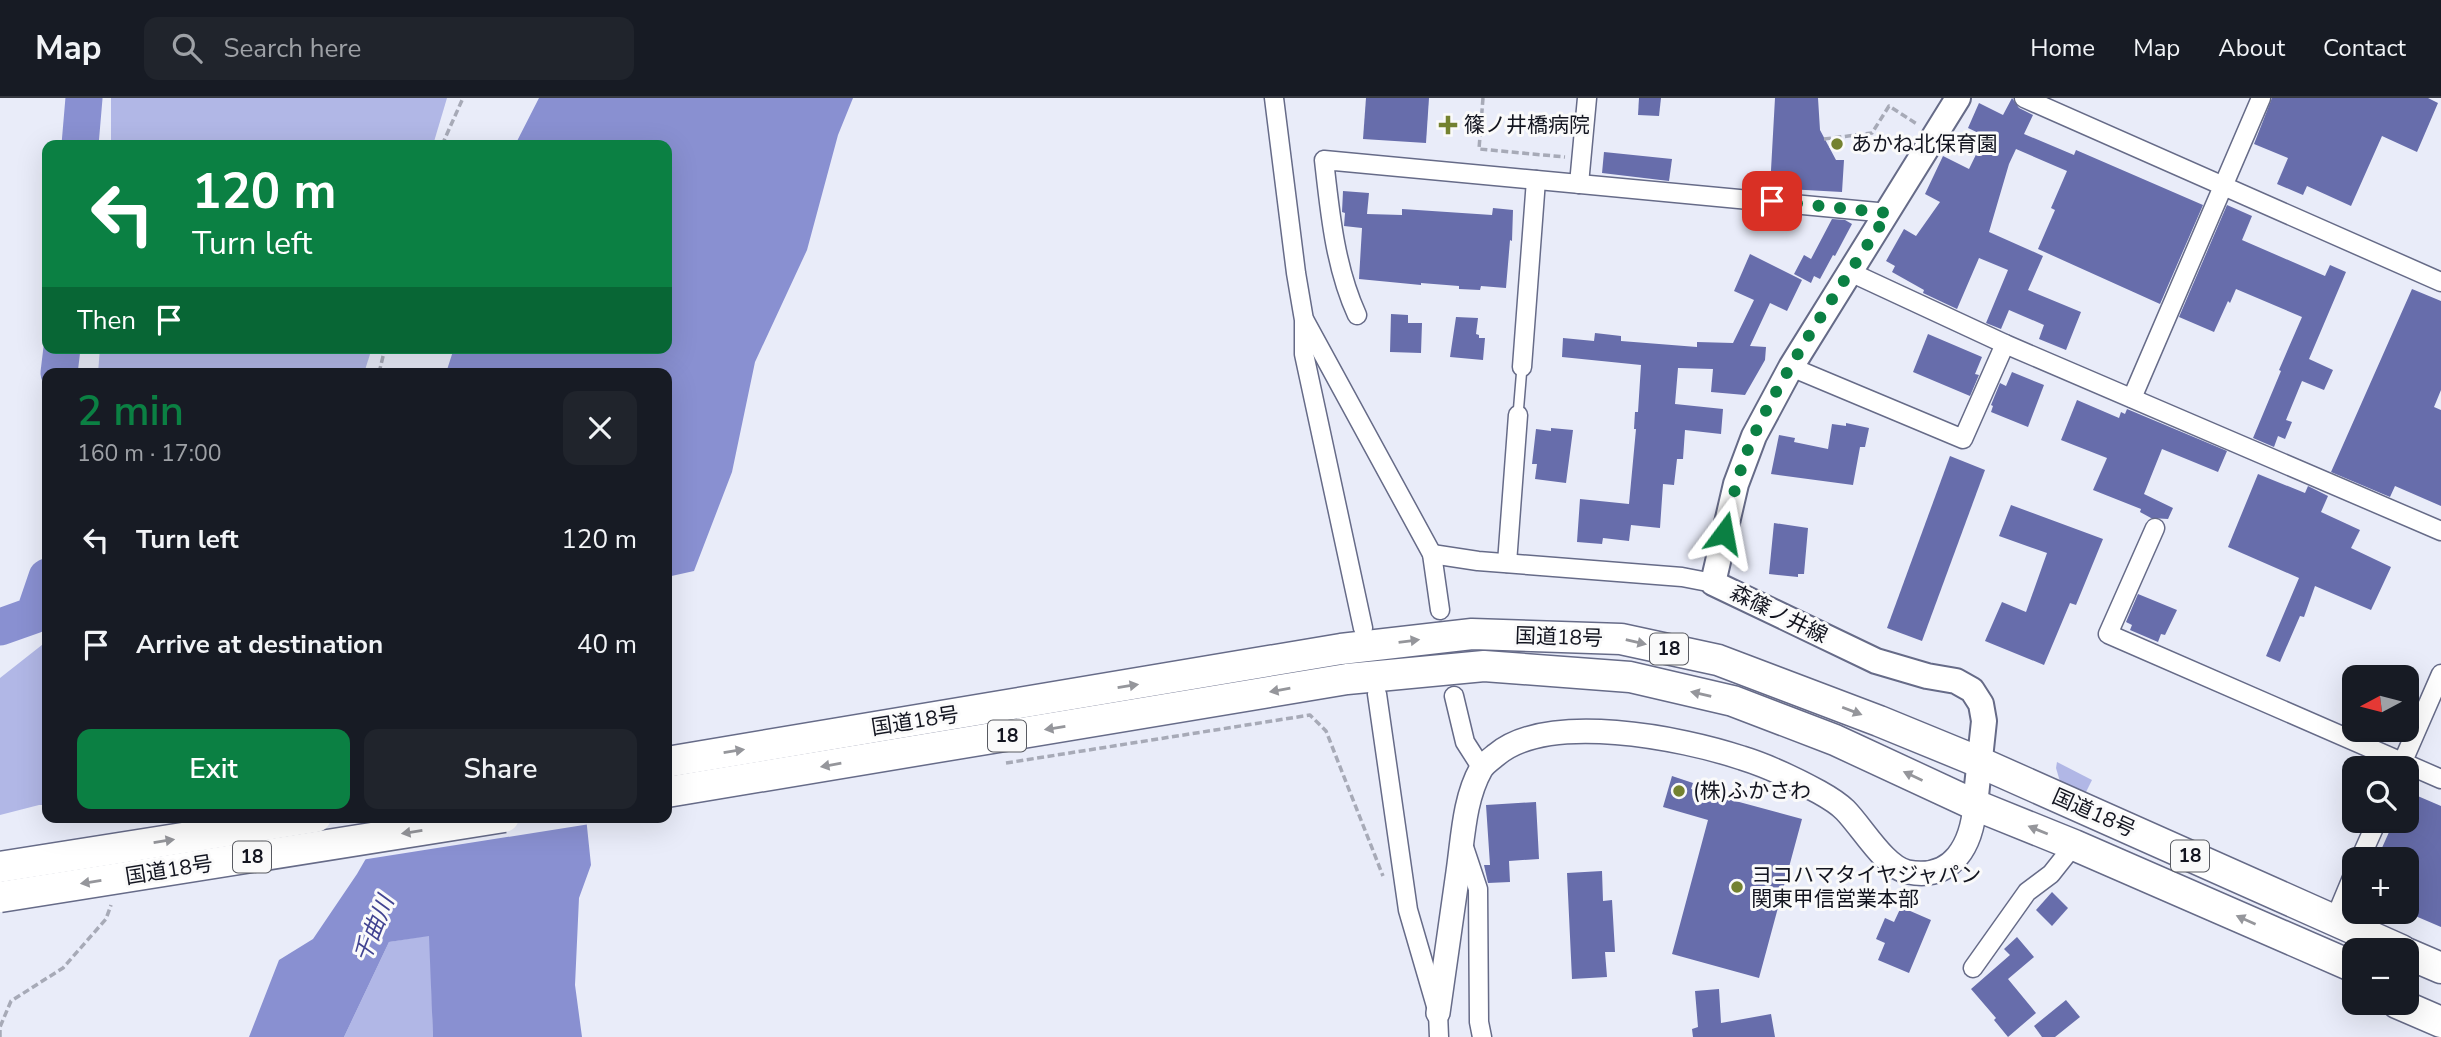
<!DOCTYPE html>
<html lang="en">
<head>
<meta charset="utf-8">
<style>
  body { margin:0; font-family:"Nunito Sans","Noto Sans JP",sans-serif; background:#20242c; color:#f1f3f6; height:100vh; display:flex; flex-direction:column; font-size:26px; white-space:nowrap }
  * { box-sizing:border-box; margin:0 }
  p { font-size:23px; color:#9ea1a6 }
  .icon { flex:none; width:38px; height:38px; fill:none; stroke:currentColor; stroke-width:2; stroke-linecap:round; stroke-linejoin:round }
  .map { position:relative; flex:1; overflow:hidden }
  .sheet { position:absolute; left:42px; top:270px; width:630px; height:455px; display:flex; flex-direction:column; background:#171b24; border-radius:14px; box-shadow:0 7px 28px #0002 }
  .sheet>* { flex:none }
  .top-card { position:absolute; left:42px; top:42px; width:630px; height:214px; border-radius:14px; box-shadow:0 7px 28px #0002; background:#0b8043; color:#fff; overflow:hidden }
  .needle { width:46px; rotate:263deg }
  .buttons { position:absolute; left:2342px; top:567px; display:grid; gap:14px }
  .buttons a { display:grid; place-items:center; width:77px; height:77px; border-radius:14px; background:#171b24; box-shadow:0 7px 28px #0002; font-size:35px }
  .pin { position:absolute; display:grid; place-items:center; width:60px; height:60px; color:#fff; margin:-30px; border-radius:14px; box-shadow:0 4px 10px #0006 }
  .me { position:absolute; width:77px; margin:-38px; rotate:13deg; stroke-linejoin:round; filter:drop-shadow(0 0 5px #0008) }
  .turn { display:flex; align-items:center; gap:24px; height:147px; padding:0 35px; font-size:32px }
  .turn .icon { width:91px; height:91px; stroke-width:2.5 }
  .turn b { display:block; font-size:49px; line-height:60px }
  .then { display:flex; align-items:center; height:66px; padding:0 35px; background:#0003; gap:14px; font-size:26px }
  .round { display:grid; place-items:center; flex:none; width:74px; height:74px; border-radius:14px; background:#20242c }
  .overview { display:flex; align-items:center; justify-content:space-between; height:119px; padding:0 35px }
  h1 { font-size:42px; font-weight:600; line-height:52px; color:#0b8043 }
  .action { display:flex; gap:14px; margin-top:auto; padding:14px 35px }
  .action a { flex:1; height:80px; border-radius:14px; background:#0b8043; color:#fff; font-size:28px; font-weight:600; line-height:80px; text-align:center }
  .action a+a { background:#20242c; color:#f1f3f6 }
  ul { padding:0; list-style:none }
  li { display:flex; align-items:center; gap:21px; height:105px; padding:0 35px }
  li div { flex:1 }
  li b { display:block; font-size:26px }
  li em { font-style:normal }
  header { display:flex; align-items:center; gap:42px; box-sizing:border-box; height:98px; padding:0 35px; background:#171b24; border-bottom:2px solid #363941 }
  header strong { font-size:33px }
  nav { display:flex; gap:38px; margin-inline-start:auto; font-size:24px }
  .search { width:490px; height:63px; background:#20242c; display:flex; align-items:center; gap:18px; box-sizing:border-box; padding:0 24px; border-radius:14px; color:#9ea1a6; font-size:26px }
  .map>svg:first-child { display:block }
</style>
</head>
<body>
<header>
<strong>Map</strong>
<div class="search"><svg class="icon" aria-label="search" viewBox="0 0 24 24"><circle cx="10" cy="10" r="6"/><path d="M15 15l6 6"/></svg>Search here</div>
<nav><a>Home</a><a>Map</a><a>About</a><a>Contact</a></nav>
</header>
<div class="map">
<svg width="2441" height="939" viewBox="0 0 2441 939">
  <rect width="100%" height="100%" fill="#e9ecf9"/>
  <g fill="#b1b7e6">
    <polygon points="111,0 447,0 433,47 111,47"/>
    <polygon points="100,250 372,250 364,275 98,275"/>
    <polygon points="47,543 47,707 39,707 0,717 0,580"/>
    <polygon points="2057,664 2092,682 2084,698 2061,687 2056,670"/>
    <polygon points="430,837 433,939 344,939 389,844"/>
  </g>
  <g fill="#8990d1">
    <polygon points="539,0 853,0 838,37 807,152 755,264 732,374 694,473 667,479 667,275 446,275 454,250 667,250 667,47 515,47"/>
    <polygon points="586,719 591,767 579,800 575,887 582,939 433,939 429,838 389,844 344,939 249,939 279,862 313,841 357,776 383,731"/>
  </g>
  <polygon fill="#e9ecf9" points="372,719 589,719 590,726 361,762 379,731"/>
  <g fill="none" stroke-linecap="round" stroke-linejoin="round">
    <g stroke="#8990d1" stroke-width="37">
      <polyline points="80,47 84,0"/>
      <polyline points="59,275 62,250"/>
      <polyline points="0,529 34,517 47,479"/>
    </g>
  </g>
  <g fill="#676dab">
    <polygon points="1366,0 1429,0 1426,45 1363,41"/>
    <polygon points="1639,0 1661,0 1659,18 1638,17"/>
    <polygon points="1775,0 1818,0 1820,32 1836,62 1844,62 1842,94 1770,90"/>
    <polygon points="2012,0 2019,10 2033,17 2024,36 2074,57 2076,52 2203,107 2160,206 2038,151 2055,112 2051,110 2067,73 2016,51 2009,66 1989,134 2043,158 2028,192 2081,214 2066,252 2039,241 2044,227 2009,212 2001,231 1986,225 2008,172 1979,160 1957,211 1923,195 1924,192 1892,174 1895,168 1886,163 1904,131 1916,138 1940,104 1925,96 1943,58 1969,71 1985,38 1968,30 1979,5 2003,17"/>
    <polygon points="2272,0 2428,0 2438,5 2417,54 2382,38 2351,108 2307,88 2303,97 2277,86 2288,60 2254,46"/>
    <polygon points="1604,54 1672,61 1669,83 1602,75"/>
    <polygon points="1343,93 1369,95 1367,116 1402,117 1402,111 1492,117 1493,110 1513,112 1512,143 1510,142 1506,190 1481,188 1480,192 1459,191 1459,188 1421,185 1421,187 1359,181 1362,130 1344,128 1345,115 1342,114"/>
    <polygon points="2227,107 2252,118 2242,142 2325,178 2330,167 2346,174 2309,261 2333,272 2324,292 2302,283 2286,322 2292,324 2285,341 2278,338 2274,349 2253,340 2281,273 2279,272 2302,219 2236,191 2230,205 2228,203 2214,234 2179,219"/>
    <polygon points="1832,121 1845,122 1852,126 1835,158 1833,157 1820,181 1814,178 1811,185 1794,176 1804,157 1811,161"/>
    <polygon points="1750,156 1802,182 1787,213 1770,205 1750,248 1766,249 1765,262 1745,297 1711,294 1713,271 1678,270 1675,306 1723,311 1721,336 1685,332 1683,361 1677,361 1674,387 1663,386 1660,430 1631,427 1629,443 1603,440 1602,446 1577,444 1580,401 1629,406 1636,331 1634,331 1635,314 1638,314 1641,267 1562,259 1563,240 1594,243 1595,235 1621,238 1621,243 1697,249 1697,244 1733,245 1754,202 1734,193"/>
    <polygon points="2412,191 2441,203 2441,292 2434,309 2441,312 2441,408 2395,388 2390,399 2331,374"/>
    <polygon points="1391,216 1408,217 1408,225 1422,225 1421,255 1390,254"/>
    <polygon points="1456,219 1478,220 1476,236 1479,237 1479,240 1485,240 1483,262 1450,259"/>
    <polygon points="1928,236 1982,259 1975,276 1979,277 1970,298 1913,274"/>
    <polygon points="2012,274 2044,287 2028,329 1991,314 1993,308 1991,307 2000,285 2006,288"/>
    <polygon points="2077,302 2119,320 2121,314 2125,316 2127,311 2227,353 2218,374 2162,351 2144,396 2173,410 2168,421 2151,420 2140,414 2141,411 2093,392 2107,360 2061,342"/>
    <polygon points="1846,325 1869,330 1865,349 1860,349 1853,387 1771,376 1779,337 1795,340 1794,344 1828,351 1832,326 1846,328"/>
    <polygon points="1551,330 1573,332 1566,385 1535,381 1537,366 1532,366 1536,331 1551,333"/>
    <polygon points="1950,358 1985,372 1922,543 1887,530"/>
    <polygon points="2258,376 2305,395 2308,388 2328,398 2321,414 2360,432 2351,450 2391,469 2371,512 2315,488 2304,519 2300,518 2280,564 2266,558 2299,480 2228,449"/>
    <polygon points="2011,407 2103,441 2076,507 2070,505 2044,567 1985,543 2002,504 2026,514 2047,455 1999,438"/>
    <polygon points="1774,425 1808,430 1804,476 1798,476 1798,479 1769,476"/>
    <polygon points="2138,496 2177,512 2165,537 2161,536 2158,544 2130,532 2132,527 2126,524"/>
    <polygon points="1672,678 1693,685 1691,691 1802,721 1759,880 1672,856 1708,722 1663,709"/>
    <polygon points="2406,693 2441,708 2441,829 2406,814 2406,761 2377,761 2394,723 2406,723"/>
    <polygon points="1536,704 1539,761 1509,763 1510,784 1488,785 1484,767 1490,767 1486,707"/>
    <polygon points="1602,773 1603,803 1612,802 1615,854 1605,854 1607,879 1572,881 1567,775"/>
    <polygon points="2052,794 2068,810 2052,828 2036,812"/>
    <polygon points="1901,809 1931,822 1909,875 1878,862 1885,845 1876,841 1885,820 1894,824"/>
    <polygon points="2017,839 2034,859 2008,881 2036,915 2008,939 1994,922 1996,920 1971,891 2010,857 2004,851"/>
    <polygon points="1719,891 1721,925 1771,916 1775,939 1693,939 1692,931 1698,929 1695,893"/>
    <polygon points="2066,902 2080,919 2055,939 2042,939 2034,928"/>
  </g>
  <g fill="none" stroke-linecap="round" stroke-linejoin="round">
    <defs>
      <polyline id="service" points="1518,317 1522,269"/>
      <g id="minor">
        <polyline points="1274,0 1296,175 1304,222 1304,256 1363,530"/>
        <polyline points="2024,0 2441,184"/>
        <polyline points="1579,86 1587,0"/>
        <polyline points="1850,174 2005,246 2441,433"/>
        <path d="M1357,217c-22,-48 -27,-102 -33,-155l564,53"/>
        <polyline points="1305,223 1432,456 1440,512"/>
        <polyline points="1522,269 1536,82"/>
        <polyline points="1791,269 1963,341 2005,246"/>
        <polyline points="2132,300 2261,0"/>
        <polyline points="2155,430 2108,536 2441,681"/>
        <polyline points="1432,456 1478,463 1682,479 1713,485"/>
        <polyline points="1507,465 1518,317"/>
        <polyline points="1377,596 1408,812 1438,915 1439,939"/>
        <polyline points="1454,598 1465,644 1481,669"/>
        <polyline points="2400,670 2441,576"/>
        <polyline points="1463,746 1478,791 1479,924 1482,939"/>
        <polyline points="2360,761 2377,723"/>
        <polyline points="2334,823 2354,775"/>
        <polyline points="1973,870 2027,794 2051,776 2074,747"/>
      </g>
      <path id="tertiary" d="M1438,915c7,-47 13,-94 20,-141 5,-34 6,-73 23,-103 3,-5 10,-10 15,-14 52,-44 186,-17 246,3 26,8 53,21 77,34 9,5 19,11 26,18 17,17 40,58 63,62 46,9 64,-29 67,-67"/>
      <polyline id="secondary" points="1958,0 1791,269 1754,338 1736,386 1713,485 1876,563 1927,578 1956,583 1972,592 1981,606 1984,623 1975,707"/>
      <g id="trunk">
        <polyline points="667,664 1341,551 1472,536 1621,541 1718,562 1879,623 1979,664 2401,852"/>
        <polyline points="667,694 1347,581 1484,568 1630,579 1733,603 1835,642 1975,707 2074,747 2354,869"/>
        <polyline points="2406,855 2441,870"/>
        <polyline points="2397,905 2441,924"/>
      </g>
    </defs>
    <use href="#service" stroke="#666b88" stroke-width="12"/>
    <use href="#minor" stroke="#666b88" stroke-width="21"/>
    <use href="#tertiary" stroke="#666b88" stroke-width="26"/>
    <use href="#secondary" stroke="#666b88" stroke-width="28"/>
    <use href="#trunk" stroke="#666b88" stroke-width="33"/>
    <g stroke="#a7aab7" stroke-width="3.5" stroke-dasharray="7 3.5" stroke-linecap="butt">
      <polyline points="1483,0 1479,51 1565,59"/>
      <polyline points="1824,41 1872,35 1889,8 1917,26"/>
      <polyline points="442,47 463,0"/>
      <polyline points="379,275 385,250"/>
      <polyline points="1006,665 1310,617 1326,633 1383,778"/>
      <polyline points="0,939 0,929 11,903 63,870 106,821 111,807"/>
    </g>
    <use href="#service" stroke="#fff" stroke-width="9"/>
    <use href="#minor" stroke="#fff" stroke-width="18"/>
    <use href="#tertiary" stroke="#fff" stroke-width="23"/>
    <use href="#secondary" stroke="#fff" stroke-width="24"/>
    <use href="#trunk" stroke="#fff" stroke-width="30"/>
    <defs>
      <g id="trunk-bridge">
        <polyline points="0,769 316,719"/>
        <polyline points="0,799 504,719"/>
      </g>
    </defs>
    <use href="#trunk-bridge" stroke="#666b88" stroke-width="33" stroke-linecap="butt"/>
    <use href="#trunk-bridge" stroke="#fff" stroke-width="30"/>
  </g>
  <defs><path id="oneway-solid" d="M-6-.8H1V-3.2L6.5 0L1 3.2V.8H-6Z" transform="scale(1.75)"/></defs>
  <g fill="#95969b">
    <use href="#oneway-solid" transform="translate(1409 543) rotate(-7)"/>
    <use href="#oneway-solid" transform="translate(1636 544) rotate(13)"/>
    <use href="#oneway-solid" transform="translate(1128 588) rotate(-9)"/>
    <use href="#oneway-solid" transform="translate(1280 592) rotate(170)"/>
    <use href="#oneway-solid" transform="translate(1701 596) rotate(-167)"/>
    <use href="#oneway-solid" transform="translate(1852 613) rotate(21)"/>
    <use href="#oneway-solid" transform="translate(1055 630) rotate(171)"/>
    <use href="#oneway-solid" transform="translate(734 653) rotate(-9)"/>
    <use href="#oneway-solid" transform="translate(831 667) rotate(170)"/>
    <use href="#oneway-solid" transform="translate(1913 678) rotate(-155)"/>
    <use href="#oneway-solid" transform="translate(2038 732) rotate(-158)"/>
    <use href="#oneway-solid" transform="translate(412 734) rotate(171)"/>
    <use href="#oneway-solid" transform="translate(164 743) rotate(-9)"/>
    <use href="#oneway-solid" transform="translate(91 784) rotate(171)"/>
    <use href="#oneway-solid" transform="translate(2246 822) rotate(-156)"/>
  </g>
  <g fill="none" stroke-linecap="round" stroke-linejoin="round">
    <path stroke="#0b8043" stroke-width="12" stroke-dasharray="0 21.6" d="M1724,435c8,-33 16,-67 30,-98 37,-78 88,-150 134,-222l-116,-12"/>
  </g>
  <g fill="#748230" stroke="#fafafa" stroke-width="2.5">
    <path d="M1444.5 16.5h7v7h7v7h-7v7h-7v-7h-7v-7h7z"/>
    <circle cx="1837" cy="46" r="7"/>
    <circle cx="1679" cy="693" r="7"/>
    <circle cx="1737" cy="789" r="7"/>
  </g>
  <g text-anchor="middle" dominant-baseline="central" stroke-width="6" stroke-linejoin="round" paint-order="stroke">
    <g fill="#fafafa" stroke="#585a61" stroke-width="2">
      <rect x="1650" y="535.5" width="38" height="31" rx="5"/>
      <rect x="988" y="622.5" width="38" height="31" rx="5"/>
      <rect x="2171" y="742.5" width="38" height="31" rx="5"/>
      <rect x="233" y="743.5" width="38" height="31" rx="5"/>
    </g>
    <g font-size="19" font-weight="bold" fill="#131520">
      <text x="1669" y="551">18</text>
      <text x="1007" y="638">18</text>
      <text x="2190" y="758">18</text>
      <text x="252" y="759">18</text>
    </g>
    <g font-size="21" fill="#131520" stroke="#fafafa" text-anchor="start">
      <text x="1464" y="27">篠ノ井橋病院</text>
      <text x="1851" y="46">あかね北保育園</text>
      <text x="1693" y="693">(株)ふかさわ</text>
      <text x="1751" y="777">ヨコハマタイヤジャパン<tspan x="1751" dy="24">関東甲信営業本部</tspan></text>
    </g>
    <g font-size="21" fill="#131520" stroke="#fafafa">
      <text transform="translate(1779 516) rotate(26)">森篠ノ井線</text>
      <text transform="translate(1559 539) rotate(2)">国道18号</text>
      <text transform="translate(915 623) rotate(-9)">国道18号</text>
      <text transform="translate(2094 715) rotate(24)">国道18号</text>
      <text transform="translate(169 772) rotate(-9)">国道18号</text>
    </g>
    <g font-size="23" font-style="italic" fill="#414391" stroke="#fafafa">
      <text transform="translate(374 831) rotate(-68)">千曲川</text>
    </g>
  </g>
</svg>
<div class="buttons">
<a><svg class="needle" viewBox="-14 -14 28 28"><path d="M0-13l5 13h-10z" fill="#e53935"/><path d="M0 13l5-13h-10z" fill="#9ea1a6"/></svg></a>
<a><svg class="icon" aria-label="search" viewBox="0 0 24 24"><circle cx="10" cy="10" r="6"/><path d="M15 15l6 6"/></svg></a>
<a>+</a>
<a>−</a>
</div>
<div class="pin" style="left:1772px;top:103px;background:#d93025"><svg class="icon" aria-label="arrive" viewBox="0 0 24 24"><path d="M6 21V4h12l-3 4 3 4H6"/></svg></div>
<svg class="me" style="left:1724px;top:435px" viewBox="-20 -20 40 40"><path d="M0-17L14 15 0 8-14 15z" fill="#0b8043" stroke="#fff" stroke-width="4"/></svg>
<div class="top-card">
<div class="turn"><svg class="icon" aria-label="left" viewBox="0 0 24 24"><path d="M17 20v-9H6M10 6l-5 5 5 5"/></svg><div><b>120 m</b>Turn left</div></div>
<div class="then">Then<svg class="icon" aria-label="arrive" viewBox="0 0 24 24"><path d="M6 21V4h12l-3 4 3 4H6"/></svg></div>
</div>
<section class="sheet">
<div class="overview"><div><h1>2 min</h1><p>160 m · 17:00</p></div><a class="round"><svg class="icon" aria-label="close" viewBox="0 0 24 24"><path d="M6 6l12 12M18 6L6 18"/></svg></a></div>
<ul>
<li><svg class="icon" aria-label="left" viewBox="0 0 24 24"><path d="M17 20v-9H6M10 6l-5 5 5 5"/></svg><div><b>Turn left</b></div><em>120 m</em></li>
<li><svg class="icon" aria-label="arrive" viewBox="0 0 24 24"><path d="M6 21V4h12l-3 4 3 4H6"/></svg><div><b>Arrive at destination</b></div><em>40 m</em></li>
</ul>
<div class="action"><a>Exit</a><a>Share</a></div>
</section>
</div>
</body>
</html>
